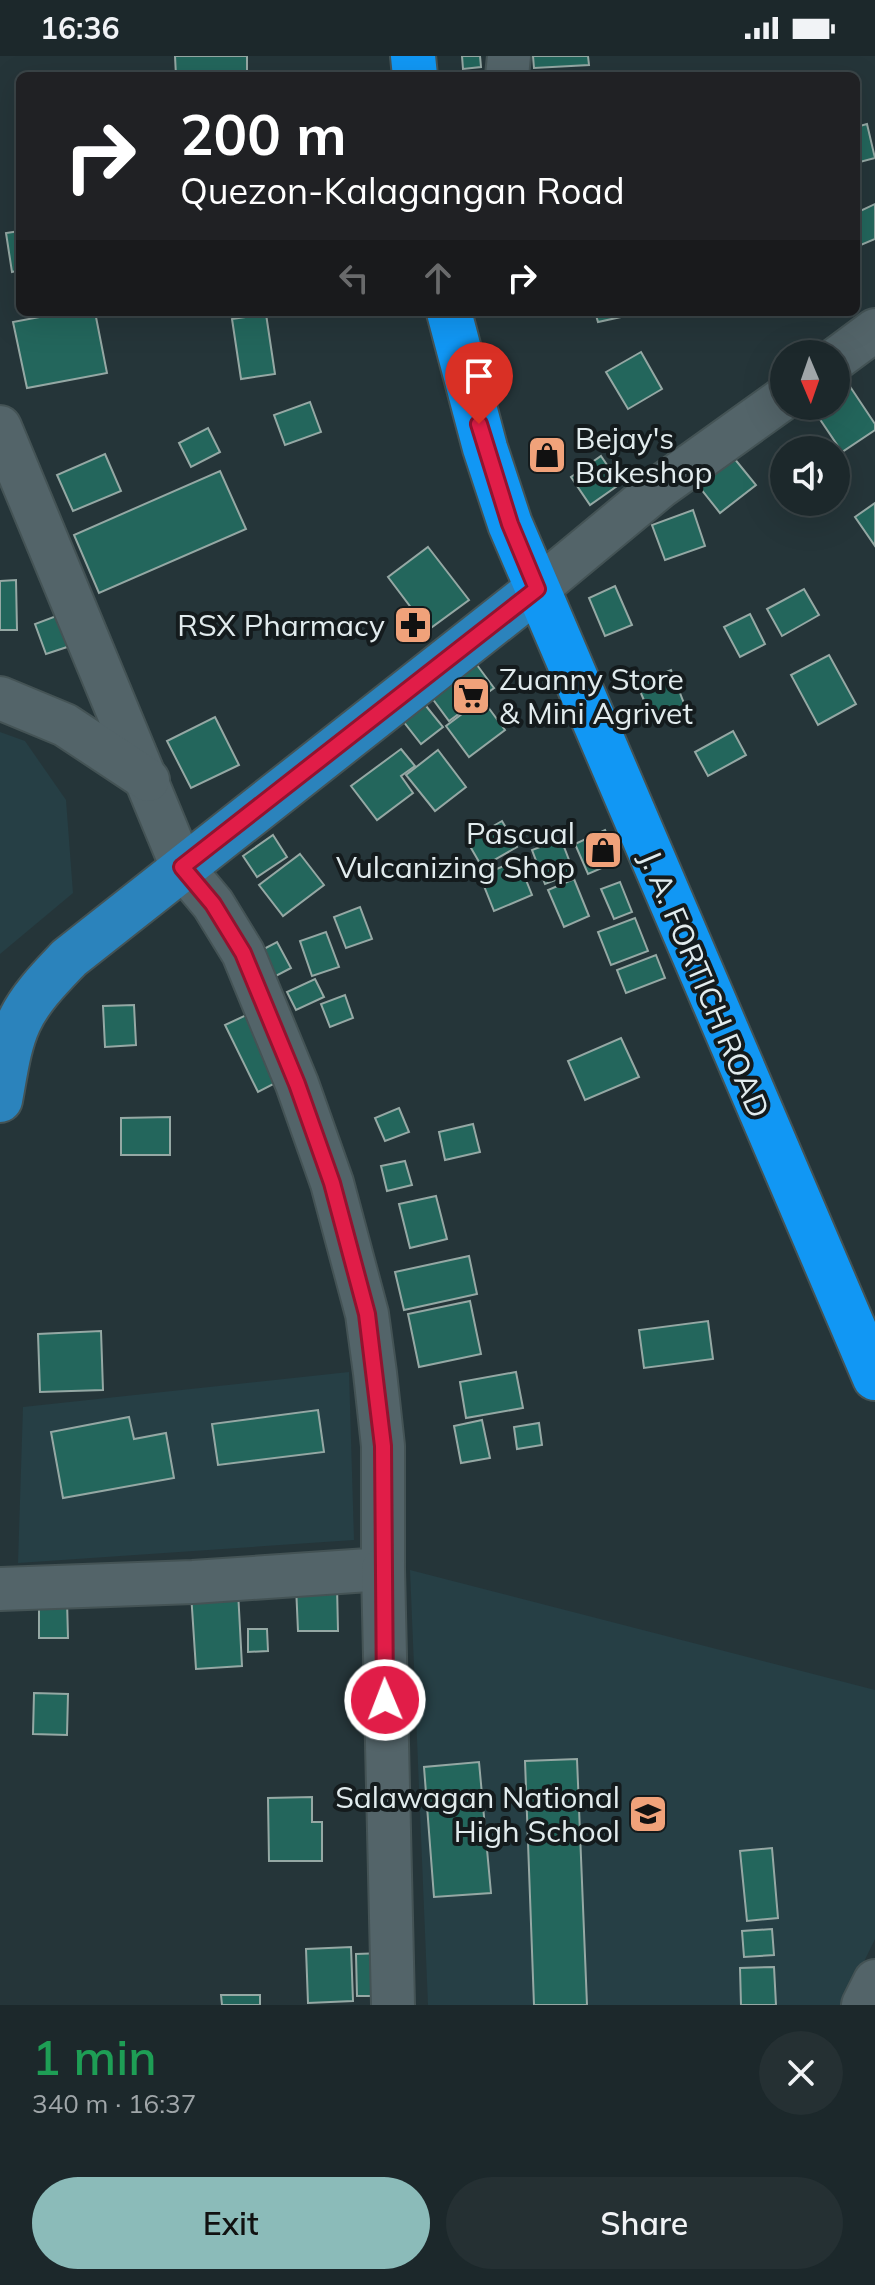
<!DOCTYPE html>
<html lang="en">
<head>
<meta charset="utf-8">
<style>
  body { margin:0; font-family:Mulish,sans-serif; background:#253033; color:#f1f3f6; height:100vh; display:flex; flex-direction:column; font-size:30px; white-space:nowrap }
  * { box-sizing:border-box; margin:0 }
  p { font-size:26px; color:#a0a6a9 }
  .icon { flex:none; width:44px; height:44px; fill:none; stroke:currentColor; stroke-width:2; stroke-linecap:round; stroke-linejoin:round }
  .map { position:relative; height:1949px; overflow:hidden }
  .sheet { display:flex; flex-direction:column; background:#1c282b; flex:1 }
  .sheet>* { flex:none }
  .hud { position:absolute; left:16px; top:16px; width:844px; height:244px; border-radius:12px; box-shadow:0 8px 32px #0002,0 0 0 2px #3a4447; background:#202124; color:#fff; overflow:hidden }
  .needle { width:52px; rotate:178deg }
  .tools { position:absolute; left:770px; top:284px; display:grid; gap:16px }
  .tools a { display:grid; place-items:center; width:80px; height:80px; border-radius:50%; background:#1c282b; box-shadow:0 8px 32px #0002,0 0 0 2px #3a4447; font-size:40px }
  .pin { position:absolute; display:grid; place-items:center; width:68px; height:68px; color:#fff; margin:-82px -34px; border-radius:50% 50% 50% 0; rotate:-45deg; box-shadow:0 0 8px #0007 }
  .pin .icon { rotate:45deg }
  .me { position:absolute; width:88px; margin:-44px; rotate:359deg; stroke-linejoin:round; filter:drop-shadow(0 0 6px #0008) }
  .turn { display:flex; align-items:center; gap:28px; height:168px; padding:0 32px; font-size:36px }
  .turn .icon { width:104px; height:104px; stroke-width:2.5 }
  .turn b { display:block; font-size:56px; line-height:68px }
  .lanes { display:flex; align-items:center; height:76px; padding:0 32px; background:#0003; justify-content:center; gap:40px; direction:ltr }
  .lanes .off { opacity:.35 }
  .round { display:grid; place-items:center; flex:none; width:84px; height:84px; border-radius:42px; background:#253033 }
  .overview { display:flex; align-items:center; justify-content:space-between; height:136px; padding:0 32px }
  h1 { font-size:48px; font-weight:600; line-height:60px; color:#1e9e55 }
  .primary-button { display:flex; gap:16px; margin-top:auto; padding:16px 32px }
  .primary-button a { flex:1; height:92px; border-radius:48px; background:#8bbbb9; color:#111; font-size:32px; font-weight:600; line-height:92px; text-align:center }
  .primary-button a+a { background:#253033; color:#f1f3f6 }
  .status { display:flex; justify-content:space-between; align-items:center; height:56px; padding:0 40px; background:#1c282b; direction:ltr }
  .status svg { height:22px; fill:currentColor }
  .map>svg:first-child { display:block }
</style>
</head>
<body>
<div class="status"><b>16:36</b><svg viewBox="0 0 49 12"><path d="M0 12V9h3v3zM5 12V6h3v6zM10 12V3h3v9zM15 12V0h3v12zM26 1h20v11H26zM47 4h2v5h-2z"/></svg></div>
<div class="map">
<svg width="875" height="1949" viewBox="0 0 875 1949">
  <rect width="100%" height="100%" fill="#253539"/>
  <g fill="#263f45">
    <polygon points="0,676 25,685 66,744 73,837 0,898"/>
    <polygon points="349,1316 354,1484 18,1507 23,1351"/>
    <polygon points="410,1514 875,1634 875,1883 843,1949 428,1949"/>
  </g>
  <g fill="#23665c" stroke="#95a8a4" stroke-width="2">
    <polygon points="175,0 247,0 247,20 176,20"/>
    <polygon points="462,0 480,0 481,11 463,13"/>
    <polygon points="533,0 588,0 589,9 534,12"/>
    <polygon points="867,68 875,102 856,107 856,71"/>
    <polygon points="875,148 875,183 856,191 856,157"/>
    <polygon points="20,175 20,214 12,216 6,177"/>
    <polygon points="66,256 95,256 107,317 27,332 13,266"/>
    <polygon points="236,256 265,256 237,261"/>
    <polygon points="595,256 644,256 598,266"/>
    <polygon points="266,258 275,318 241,323 232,263"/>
    <polygon points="641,296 662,333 628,353 606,316"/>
    <polygon points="841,317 875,368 875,374 842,396 811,350 836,350 836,320"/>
    <polygon points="310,346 321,376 285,389 274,359"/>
    <polygon points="208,372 220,396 191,411 179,387"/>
    <polygon points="729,396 756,429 720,457 693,423"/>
    <polygon points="105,398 121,435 73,455 57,419"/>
    <polygon points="601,400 620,428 590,449 571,421"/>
    <polygon points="220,415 246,473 99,537 74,479"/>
    <polygon points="875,447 875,490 855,461"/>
    <polygon points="693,454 705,490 665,504 652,469"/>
    <polygon points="428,491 469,544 428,574 388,521"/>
    <polygon points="16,524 17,574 0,574 0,525"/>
    <polygon points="615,530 632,569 605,580 589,542"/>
    <polygon points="804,533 819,559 782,580 767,553"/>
    <polygon points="750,558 765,588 740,601 724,571"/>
    <polygon points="59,559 70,590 46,598 35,568"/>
    <polygon points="829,599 856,648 818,669 791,619"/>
    <polygon points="474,605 494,632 449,665 429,638"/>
    <polygon points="671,614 685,650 652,663 637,628"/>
    <polygon points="418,640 443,671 421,688 396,656"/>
    <polygon points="482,643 505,674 469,701 446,670"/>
    <polygon points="215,661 239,709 191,732 167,685"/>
    <polygon points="733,675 746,699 708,720 695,696"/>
    <polygon points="401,693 415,710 401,720 413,737 377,764 351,730"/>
    <polygon points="438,694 466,731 435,755 406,719"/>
    <polygon points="502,765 517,791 482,811 467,785"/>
    <polygon points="605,774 618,805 588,818 575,788"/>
    <polygon points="273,779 287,801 257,821 243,800"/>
    <polygon points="561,783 574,817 545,828 532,794"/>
    <polygon points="300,798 324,829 283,860 259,829"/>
    <polygon points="518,804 532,839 494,855 480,820"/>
    <polygon points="574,823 589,860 564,871 548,834"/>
    <polygon points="620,826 632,856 614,863 601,833"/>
    <polygon points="360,851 372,883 346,892 334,861"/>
    <polygon points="635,862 648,895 611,909 598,876"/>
    <polygon points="326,876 339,911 312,920 300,885"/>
    <polygon points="277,886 291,912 272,922 258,896"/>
    <polygon points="656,899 665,922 626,937 617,914"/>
    <polygon points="315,923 324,941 296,954 287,936"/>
    <polygon points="345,939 353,962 330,971 321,948"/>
    <polygon points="134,949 136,989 105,991 103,950"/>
    <polygon points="255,955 287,1021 258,1036 225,969"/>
    <polygon points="621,982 639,1021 585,1044 568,1005"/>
    <polygon points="399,1052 409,1076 385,1085 375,1062"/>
    <polygon points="170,1061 170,1099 121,1099 121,1062"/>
    <polygon points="473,1068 480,1096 445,1104 439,1076"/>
    <polygon points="405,1105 412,1129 387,1135 381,1110"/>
    <polygon points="436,1140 447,1183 410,1192 399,1148"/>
    <polygon points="469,1200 477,1238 404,1254 395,1216"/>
    <polygon points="470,1245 481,1298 419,1311 408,1258"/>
    <polygon points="708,1265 713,1303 644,1312 639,1274"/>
    <polygon points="101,1275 103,1334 40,1336 38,1278"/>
    <polygon points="516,1316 523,1352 466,1362 460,1326"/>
    <polygon points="318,1354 324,1396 218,1409 212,1368"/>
    <polygon points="129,1361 134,1383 166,1377 174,1422 63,1442 51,1376"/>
    <polygon points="482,1364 490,1402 461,1407 454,1370"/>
    <polygon points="539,1367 542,1389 517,1393 514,1371"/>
    <polygon points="337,1529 338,1575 298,1575 296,1530"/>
    <polygon points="238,1535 242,1610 196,1613 191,1537"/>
    <polygon points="39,1544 67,1544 68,1582 39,1582"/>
    <polygon points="248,1573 267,1573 268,1595 248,1596"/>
    <polygon points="34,1637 68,1638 67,1679 33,1678"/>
    <polygon points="577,1703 587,1949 534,1949 525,1705"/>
    <polygon points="479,1706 491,1837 434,1841 424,1711"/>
    <polygon points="312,1741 312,1766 322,1766 322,1805 269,1805 268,1742"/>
    <polygon points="772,1792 778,1862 747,1865 740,1795"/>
    <polygon points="772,1873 774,1899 744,1901 742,1875"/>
    <polygon points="351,1891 353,1945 308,1947 306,1893"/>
    <polygon points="384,1897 385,1940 357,1940 356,1898"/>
    <polygon points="774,1911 776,1949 741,1949 740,1912"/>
    <polygon points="221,1939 260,1939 260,1949 222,1949"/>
  </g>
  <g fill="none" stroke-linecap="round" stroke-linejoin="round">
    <defs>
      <g id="minor">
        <polyline points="507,20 509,0"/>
        <polyline points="836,303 875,274"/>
        <polyline points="0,371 182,811 213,848 243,897 297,1028 332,1127 367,1258 375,1317 383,1390 383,1513 193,1526 0,1533"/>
        <polyline points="537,533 660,431 784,342"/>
        <polyline points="0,642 65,669 148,724"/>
        <polyline points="383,1513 393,1949"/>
        <polyline points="863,1949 875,1925"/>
      </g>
      <path id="major" d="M0,1044c5,-26 8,-54 19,-78 11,-24 32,-45 50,-64l468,-369"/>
      <g id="highway">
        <polyline points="413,0 415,20"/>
        <polyline points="449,256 485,392 510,468 875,1322"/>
      </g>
    </defs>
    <use href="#minor" stroke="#445355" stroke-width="46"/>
    <use href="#major" stroke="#445355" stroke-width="48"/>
    <use href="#highway" stroke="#445355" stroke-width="48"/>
    <use href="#minor" stroke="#536469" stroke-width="42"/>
    <use href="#major" stroke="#2b83bc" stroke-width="44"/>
    <use href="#highway" stroke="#1197f4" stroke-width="44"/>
  </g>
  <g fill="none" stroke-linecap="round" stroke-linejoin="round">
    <defs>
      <polyline id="route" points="385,1644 383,1390 367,1258 332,1127 297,1028 243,897 213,848 182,811 537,533 510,468 479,368"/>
    </defs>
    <use href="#route" stroke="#92132f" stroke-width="20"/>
    <use href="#route" stroke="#e11d48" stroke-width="14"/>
  </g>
  <defs>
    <symbol id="shop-square" viewBox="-11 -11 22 22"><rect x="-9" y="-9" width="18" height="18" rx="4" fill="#f0a27a" stroke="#141b1d"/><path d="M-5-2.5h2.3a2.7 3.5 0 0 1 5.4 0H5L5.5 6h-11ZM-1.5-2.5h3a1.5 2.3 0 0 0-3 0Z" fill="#111"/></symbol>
    <symbol id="pharmacy-square" viewBox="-11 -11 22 22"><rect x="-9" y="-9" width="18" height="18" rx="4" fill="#f0a27a" stroke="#141b1d"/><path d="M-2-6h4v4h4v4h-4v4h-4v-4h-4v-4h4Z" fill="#111"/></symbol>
    <symbol id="supermarket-square" viewBox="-11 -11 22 22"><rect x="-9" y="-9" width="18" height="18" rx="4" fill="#f0a27a" stroke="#141b1d"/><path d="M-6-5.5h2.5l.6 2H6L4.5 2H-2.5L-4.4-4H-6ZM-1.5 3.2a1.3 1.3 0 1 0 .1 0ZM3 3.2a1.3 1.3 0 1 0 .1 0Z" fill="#111"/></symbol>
    <symbol id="school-square" viewBox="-11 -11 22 22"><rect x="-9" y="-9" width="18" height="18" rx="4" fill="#f0a27a" stroke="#141b1d"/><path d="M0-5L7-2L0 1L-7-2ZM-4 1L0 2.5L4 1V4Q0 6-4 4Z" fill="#111"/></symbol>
  </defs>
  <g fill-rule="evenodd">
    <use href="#shop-square" x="525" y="377" width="44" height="44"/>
    <use href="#pharmacy-square" x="391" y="547" width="44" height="44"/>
    <use href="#supermarket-square" x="449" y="618" width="44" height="44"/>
    <use href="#shop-square" x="581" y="772" width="44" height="44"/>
    <use href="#school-square" x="626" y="1736" width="44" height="44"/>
  </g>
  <g text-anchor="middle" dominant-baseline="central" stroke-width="8" stroke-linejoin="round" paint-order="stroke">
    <g font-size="30" fill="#e1ebed" stroke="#141b1d" text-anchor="end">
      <text x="575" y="382" text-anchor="start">Bejay's<tspan x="575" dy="34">Bakeshop</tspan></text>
      <text x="385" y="569">RSX Pharmacy</text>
      <text x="499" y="623" text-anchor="start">Zuanny Store<tspan x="499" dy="34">&amp; Mini Agrivet</tspan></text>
      <text x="575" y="777">Pascual<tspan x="575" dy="34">Vulcanizing Shop</tspan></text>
      <text x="620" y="1741">Salawagan National<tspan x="620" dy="34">High School</tspan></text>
    </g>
    <g font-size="30" fill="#e1ebed" stroke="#141b1d">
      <text transform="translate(705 928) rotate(67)">J. A. FORTICH ROAD</text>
    </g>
  </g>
</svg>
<div class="tools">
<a><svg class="needle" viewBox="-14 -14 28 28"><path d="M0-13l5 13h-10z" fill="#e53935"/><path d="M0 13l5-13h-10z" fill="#a0a6a9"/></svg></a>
<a><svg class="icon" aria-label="sound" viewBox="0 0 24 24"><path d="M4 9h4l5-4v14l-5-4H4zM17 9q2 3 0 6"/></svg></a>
</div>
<div class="pin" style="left:479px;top:368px;background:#d93025"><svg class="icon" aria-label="arrive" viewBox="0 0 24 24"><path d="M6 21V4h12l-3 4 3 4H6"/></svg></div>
<svg class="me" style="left:385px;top:1644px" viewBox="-20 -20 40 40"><circle r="17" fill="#e11d48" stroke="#fff" stroke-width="3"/><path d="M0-11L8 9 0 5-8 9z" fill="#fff"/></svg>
<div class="hud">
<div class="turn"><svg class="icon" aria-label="right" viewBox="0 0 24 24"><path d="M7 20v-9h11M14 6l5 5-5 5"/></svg><div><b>200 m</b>Quezon-Kalagangan Road</div></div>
<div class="lanes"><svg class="icon off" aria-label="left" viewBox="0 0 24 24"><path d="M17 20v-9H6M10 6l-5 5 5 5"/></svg><svg class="icon off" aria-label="ahead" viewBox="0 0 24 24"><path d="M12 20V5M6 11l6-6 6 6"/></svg><svg class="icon" aria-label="right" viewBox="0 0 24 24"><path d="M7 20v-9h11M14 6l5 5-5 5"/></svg></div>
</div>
</div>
<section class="sheet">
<div class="overview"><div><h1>1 min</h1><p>340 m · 16:37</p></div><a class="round"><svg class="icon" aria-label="close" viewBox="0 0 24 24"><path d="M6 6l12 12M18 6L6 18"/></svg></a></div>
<div class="primary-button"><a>Exit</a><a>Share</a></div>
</section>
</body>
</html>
